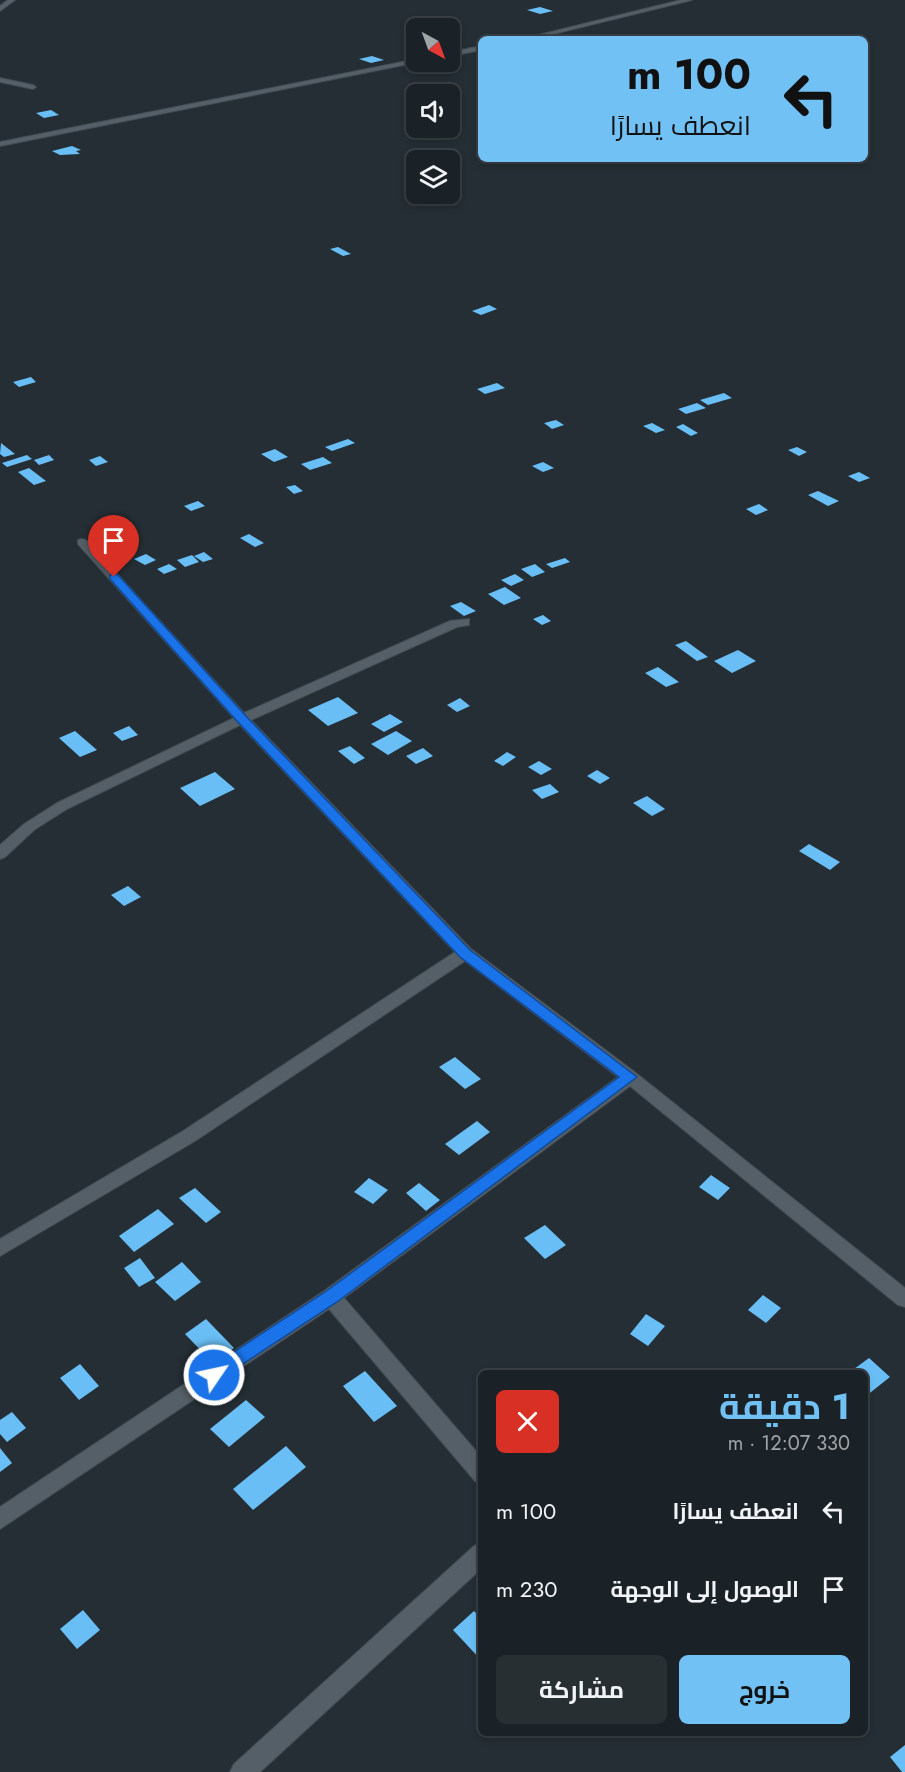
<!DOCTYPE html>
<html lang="ar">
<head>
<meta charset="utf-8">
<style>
  body { margin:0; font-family:Jost,Cairo,sans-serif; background:#282f33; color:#f1f3f6; direction:rtl; height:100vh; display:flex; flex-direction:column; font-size:22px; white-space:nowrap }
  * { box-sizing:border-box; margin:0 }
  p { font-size:20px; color:#a0a4a7 }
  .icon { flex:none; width:33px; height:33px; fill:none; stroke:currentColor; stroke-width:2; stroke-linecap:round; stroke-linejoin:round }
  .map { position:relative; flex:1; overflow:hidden; direction:ltr }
  .details { position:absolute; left:478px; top:1370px; width:390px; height:366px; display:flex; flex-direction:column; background:#1b2227; border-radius:9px; box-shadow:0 3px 9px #0003,0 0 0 2px #393f44; direction:rtl }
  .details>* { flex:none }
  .hud { position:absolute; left:478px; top:36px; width:390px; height:126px; border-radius:9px; box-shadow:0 3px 9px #0003,0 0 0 2px #393f44; direction:rtl; background:#72c1f5; color:#111; overflow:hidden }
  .needle { width:39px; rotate:139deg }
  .controls { position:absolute; left:406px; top:18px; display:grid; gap:12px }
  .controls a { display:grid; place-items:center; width:54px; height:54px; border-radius:9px; background:#1b2227; box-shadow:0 3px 9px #0003,0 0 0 2px #393f44; font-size:30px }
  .pin { position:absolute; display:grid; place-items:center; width:51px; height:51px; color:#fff; margin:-62px -26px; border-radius:50% 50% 50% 0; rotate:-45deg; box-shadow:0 0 6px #0007 }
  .pin .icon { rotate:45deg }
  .me { position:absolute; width:66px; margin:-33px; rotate:56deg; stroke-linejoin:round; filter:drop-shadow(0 0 4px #0008) }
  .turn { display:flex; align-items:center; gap:21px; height:126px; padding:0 18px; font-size:27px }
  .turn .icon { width:78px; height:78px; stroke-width:2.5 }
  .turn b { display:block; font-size:42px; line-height:51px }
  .round { display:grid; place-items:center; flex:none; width:63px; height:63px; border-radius:9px; background:#282f33 }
  .headline { display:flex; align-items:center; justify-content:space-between; height:102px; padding:0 18px }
  h1 { font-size:36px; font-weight:700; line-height:45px; color:#72c1f5 }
  .button { display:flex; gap:12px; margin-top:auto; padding:12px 18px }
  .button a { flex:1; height:69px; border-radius:9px; background:#72c1f5; color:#111; font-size:24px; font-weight:700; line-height:69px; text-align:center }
  .button a+a { background:#282f33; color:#f1f3f6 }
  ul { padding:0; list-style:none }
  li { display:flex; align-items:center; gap:18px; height:78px; padding:0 18px }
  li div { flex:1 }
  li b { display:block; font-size:22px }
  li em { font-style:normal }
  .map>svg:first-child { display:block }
</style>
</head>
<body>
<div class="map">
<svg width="905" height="1772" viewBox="0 0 905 1772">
  <rect width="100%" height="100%" fill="#242e34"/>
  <g fill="#69bef5">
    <polygon points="540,7 553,11 540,14 527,10"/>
    <polygon points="372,56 384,60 371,63 359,59"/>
    <polygon points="51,110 59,115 44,118 36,113"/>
    <polygon points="72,146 81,150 76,151 80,154 60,155 52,151"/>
    <polygon points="338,247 351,254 343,256 330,249"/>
    <polygon points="489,305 497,309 481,315 472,311"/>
    <polygon points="31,377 36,382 19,387 13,382"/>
    <polygon points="497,383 505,388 485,394 477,389"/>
    <polygon points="724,393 732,398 708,405 700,400"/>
    <polygon points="697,403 706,408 686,414 678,409"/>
    <polygon points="556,420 564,425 552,429 544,423"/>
    <polygon points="652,423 665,430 656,433 643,426"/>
    <polygon points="683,424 698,433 691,436 676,427"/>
    <polygon points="348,439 355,443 332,451 325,447"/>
    <polygon points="1,443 15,454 4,457 0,454"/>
    <polygon points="797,447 807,452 799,456 788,450"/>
    <polygon points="275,449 288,457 274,462 261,454"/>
    <polygon points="27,455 32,459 7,467 2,463"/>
    <polygon points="49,455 54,460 39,465 34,460"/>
    <polygon points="100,456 108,462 96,466 89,460"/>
    <polygon points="323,457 332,463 310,470 301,464"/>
    <polygon points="543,462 554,468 543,472 532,466"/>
    <polygon points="29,468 46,481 34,485 18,472"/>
    <polygon points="859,472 870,478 859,482 848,476"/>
    <polygon points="295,485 303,491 294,494 286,487"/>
    <polygon points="818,491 839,501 828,506 808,495"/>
    <polygon points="198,501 205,506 191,511 184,506"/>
    <polygon points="759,504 768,510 756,515 746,509"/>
    <polygon points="249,534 264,543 255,547 240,538"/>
    <polygon points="204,552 213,559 203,562 194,556"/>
    <polygon points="146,554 156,560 145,565 134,559"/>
    <polygon points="192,555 199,562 185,567 177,560"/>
    <polygon points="565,558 570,562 552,568 546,564"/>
    <polygon points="169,564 177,569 164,574 157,569"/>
    <polygon points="535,564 545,572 532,577 521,569"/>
    <polygon points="515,574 524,580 511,586 501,580"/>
    <polygon points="505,587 521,598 504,605 488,594"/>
    <polygon points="461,602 476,611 464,616 450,606"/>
    <polygon points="543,615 551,621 542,625 533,619"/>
    <polygon points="686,641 708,657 697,661 675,645"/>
    <polygon points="738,650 756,661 732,673 714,661"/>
    <polygon points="658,667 679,682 666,687 645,673"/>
    <polygon points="338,697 358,713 328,726 308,710"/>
    <polygon points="460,698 470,706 457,712 447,705"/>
    <polygon points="390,714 403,722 384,732 371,724"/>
    <polygon points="129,726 138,735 122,741 113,733"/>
    <polygon points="75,731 97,750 80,757 59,738"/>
    <polygon points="396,731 412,741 388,755 371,744"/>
    <polygon points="350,746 365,758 354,764 338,751"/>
    <polygon points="423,748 433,756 416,764 406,756"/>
    <polygon points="507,752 516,757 503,766 494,761"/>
    <polygon points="539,761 552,769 541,775 528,767"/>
    <polygon points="597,770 610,778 600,784 587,776"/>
    <polygon points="215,772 235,789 200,806 180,788"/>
    <polygon points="550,784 559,792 542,799 532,790"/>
    <polygon points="647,796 665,809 652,816 633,803"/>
    <polygon points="809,844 840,862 830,870 799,851"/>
    <polygon points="128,886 141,897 124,906 111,895"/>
    <polygon points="455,1057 481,1079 465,1089 439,1067"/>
    <polygon points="477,1121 490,1132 459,1155 445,1144"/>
    <polygon points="711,1175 730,1188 718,1200 699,1187"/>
    <polygon points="369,1178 388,1190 373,1204 354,1192"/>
    <polygon points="419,1183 440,1200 426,1211 406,1193"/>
    <polygon points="195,1188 221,1212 206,1223 179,1198"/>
    <polygon points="158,1209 174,1224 134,1252 119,1236"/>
    <polygon points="545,1225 566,1245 545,1259 524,1238"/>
    <polygon points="140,1258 155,1278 139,1287 124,1268"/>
    <polygon points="182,1262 201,1282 175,1301 155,1282"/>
    <polygon points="763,1295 781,1308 766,1323 748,1310"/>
    <polygon points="646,1314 665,1326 648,1346 630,1334"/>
    <polygon points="206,1319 234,1348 213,1363 185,1334"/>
    <polygon points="869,1358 890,1377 866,1396 866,1372 850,1372"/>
    <polygon points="80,1364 99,1386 79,1400 60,1378"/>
    <polygon points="365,1371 397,1406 374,1422 343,1386"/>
    <polygon points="246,1400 265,1417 229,1447 210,1429"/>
    <polygon points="12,1412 26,1428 7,1442 0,1434 0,1420"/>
    <polygon points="286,1446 306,1467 253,1510 233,1489"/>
    <polygon points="0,1448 12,1463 0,1472"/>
    <polygon points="83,1610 100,1630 77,1649 60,1629"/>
    <polygon points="474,1611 482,1619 482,1661 453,1630"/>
    <polygon points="905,1745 905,1772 902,1772 890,1757"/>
  </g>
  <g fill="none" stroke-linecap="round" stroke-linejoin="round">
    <defs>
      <g id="minor">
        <polygon points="8,0 15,0 0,11 0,6"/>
        <polygon points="681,0 692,0 533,39 522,39"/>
        <polygon points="482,46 482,50 450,56 450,52"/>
        <polygon points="417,59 419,62 0,146 0,142"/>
        <polygon points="0,78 33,85 36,87 33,89 0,82"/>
        <polygon points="82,539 86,540 244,713 450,621 469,619 469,625 457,627 251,720 471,949 636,1073 905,1288 905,1307 898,1305 630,1086 344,1298 482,1458 482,1483 475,1481 329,1309 0,1529 0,1507 324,1291 618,1077 465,961 195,1141 0,1256 0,1239 183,1131 455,952 240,725 67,809 34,830 5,857 0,859 0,845 24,824 57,803 234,718 78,544 78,540"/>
        <polygon points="482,1543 482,1568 260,1772 230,1772 234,1764 474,1546"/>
      </g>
    </defs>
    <use href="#minor" stroke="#434b51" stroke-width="2"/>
    <use href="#minor" fill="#555f67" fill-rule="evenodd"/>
  </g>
  <polygon fill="#1a73e8" stroke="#114b97" stroke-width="1.5" points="114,574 118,575 245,715 470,950 637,1077 337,1302 214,1383 208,1381 205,1375 208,1369 325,1292 619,1077 460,957 236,720 110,579 110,575"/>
</svg>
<div class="controls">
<a><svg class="needle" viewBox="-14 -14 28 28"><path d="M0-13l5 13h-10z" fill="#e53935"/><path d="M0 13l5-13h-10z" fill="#a0a4a7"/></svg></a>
<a><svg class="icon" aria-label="sound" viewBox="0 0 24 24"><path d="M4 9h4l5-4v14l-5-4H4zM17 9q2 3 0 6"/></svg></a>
<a><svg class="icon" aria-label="layers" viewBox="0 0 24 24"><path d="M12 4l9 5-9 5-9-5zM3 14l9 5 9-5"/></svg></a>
</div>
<div class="pin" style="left:114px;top:577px;background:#d93025"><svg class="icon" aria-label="arrive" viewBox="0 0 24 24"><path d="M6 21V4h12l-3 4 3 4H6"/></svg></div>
<svg class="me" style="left:214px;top:1375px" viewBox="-20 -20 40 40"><circle r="17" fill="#1a73e8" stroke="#fff" stroke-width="3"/><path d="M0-11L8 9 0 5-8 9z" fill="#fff"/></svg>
<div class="hud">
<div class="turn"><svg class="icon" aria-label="left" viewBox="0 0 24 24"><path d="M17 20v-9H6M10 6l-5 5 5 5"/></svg><div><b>100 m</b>انعطف يسارًا</div></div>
</div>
<section class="details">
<div class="headline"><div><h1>1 دقيقة</h1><p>330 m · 12:07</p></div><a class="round" style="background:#d93025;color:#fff"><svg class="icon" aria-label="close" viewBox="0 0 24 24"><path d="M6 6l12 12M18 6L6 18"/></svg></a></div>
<ul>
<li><svg class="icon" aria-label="left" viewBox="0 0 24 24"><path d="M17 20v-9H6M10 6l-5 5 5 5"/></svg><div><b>انعطف يسارًا</b></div><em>100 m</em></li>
<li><svg class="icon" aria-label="arrive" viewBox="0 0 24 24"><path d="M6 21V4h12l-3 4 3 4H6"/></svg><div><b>الوصول إلى الوجهة</b></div><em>230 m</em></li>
</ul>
<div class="button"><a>خروج</a><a>مشاركة</a></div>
</section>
</div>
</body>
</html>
